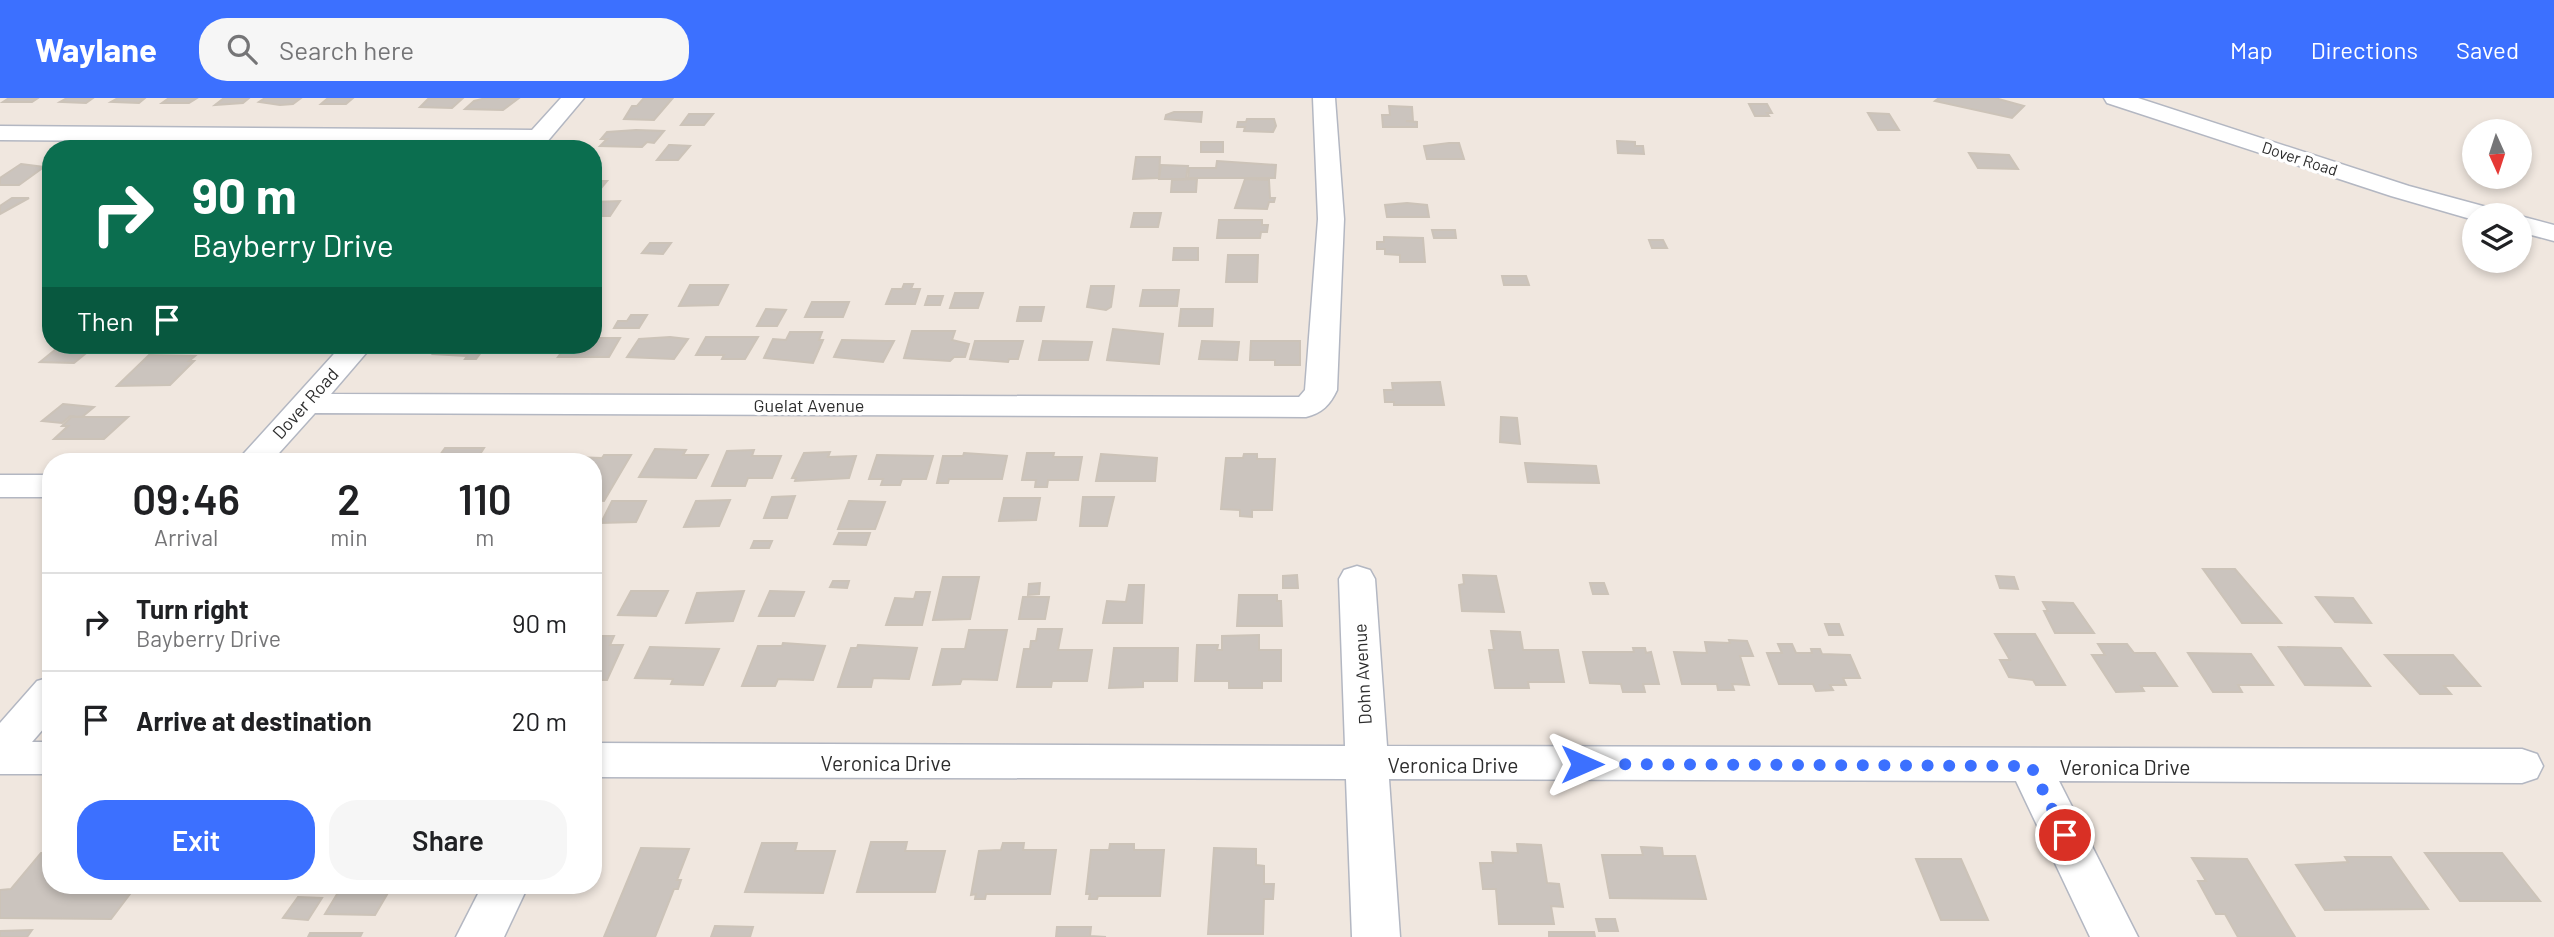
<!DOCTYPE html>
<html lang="en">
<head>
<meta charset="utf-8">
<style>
  body { margin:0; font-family:Barlow,sans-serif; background:#f6f6f6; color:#202124; height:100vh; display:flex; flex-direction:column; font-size:26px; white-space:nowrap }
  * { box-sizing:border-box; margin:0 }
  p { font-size:23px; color:#757577 }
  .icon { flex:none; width:38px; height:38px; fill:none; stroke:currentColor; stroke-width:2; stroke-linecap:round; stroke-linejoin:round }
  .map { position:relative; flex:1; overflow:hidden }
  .panel { position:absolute; left:42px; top:355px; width:560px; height:441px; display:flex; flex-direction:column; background:#fff; border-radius:28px; box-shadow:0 4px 10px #0003 }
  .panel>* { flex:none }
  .banner { position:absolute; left:42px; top:42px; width:560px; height:214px; border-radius:28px; box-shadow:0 4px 10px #0003; background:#0b6e4f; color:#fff; overflow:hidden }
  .needle { width:46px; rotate:177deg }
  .controls { position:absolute; left:2462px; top:21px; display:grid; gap:14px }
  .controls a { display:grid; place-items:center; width:70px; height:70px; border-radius:50%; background:#fff; box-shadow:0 4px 10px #0003; font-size:35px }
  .pin { position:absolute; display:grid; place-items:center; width:60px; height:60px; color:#fff; margin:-30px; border:4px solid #fff; border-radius:50%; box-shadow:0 2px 7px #0007 }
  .me { position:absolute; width:77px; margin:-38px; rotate:90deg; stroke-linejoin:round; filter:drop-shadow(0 0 5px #0008) }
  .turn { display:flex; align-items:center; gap:24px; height:147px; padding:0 35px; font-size:32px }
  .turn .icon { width:91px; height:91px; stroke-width:2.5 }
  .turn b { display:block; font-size:49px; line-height:60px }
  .then { display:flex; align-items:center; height:66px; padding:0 35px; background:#0003; gap:14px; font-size:26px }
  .eta { display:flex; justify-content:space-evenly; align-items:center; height:119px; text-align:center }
  .eta b { font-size:42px; font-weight:600; line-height:49px }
  .cta { display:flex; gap:14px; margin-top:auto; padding:14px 35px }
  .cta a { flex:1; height:80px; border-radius:28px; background:#3c70ff; color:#fff; font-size:28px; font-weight:600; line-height:80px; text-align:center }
  .cta a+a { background:#f6f6f6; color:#202124 }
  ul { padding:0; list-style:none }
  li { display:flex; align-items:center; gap:21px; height:98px; padding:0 35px; border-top:2px solid #e0e0e0 }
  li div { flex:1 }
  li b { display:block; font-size:26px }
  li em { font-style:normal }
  header { display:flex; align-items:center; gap:42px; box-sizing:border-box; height:98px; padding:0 35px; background:#3c70ff; color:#fff }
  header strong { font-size:33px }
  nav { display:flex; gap:38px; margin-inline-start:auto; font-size:24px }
  .search { width:490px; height:63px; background:#f6f6f6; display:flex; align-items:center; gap:18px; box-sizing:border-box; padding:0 24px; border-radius:28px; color:#757577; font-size:26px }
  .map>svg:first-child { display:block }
</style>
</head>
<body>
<header>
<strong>Waylane</strong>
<div class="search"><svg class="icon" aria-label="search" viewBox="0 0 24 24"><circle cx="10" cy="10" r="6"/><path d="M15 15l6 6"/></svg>Search here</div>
<nav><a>Map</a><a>Directions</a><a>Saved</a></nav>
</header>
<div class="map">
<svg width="2554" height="839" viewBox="0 0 2554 839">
  <rect width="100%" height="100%" fill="#f0e7df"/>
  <g fill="#cbc4be" stroke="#ccc3b8" stroke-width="2">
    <polygon points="9,0 38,0 32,4 3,4"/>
    <polygon points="67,0 93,0 86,5 60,4"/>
    <polygon points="118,0 145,0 139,5 111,4"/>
    <polygon points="169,0 197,0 189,5 162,5"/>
    <polygon points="224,0 249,0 243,5 215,7"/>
    <polygon points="265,0 301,0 293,6 280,7 259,4"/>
    <polygon points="328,0 353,0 346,6 321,6"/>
    <polygon points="438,0 462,1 452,10 420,9 428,1"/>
    <polygon points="486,0 519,0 503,12 465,11 474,3"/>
    <polygon points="1939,0 1995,0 2024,8 2012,20 1935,3"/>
    <polygon points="643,1 672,1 654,22 624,21 632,8 637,8"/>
    <polygon points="1749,6 1767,6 1772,15 1767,15 1769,18 1755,18"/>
    <polygon points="1389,8 1412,9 1413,23 1406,23 1417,24 1417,29 1383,29 1382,17 1390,17"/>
    <polygon points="1174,14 1202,14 1201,24 1165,21 1166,17"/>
    <polygon points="1868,15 1889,16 1899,32 1878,32"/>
    <polygon points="689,16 713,16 704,27 681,27"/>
    <polygon points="1247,21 1274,21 1276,28 1273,34 1244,33 1245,29 1237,29 1238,24 1246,24"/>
    <polygon points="636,32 664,33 654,45 647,44 642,49 600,48 607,41 601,41 607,34"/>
    <polygon points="1617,43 1635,44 1635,48 1643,48 1644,56 1618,55"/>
    <rect x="1201" y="44" width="22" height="10"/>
    <polygon points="1449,45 1459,45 1464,61 1427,61 1424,48"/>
    <polygon points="669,47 671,47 690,48 678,62 657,62"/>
    <polygon points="1969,55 2009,57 2018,71 1978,70"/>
    <polygon points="1136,59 1160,59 1159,80 1133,81"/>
    <polygon points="1217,63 1276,67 1275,80 1188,80 1189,70 1216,70"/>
    <polygon points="21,66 44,69 19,87 0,87 0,80"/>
    <polygon points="1161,67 1188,68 1186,81 1159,81"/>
    <polygon points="1197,81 1196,94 1171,94 1172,82"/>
    <polygon points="1245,81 1269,82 1270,100 1275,100 1274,104 1269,104 1267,111 1235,110"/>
    <polygon points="593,83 607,83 593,100"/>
    <polygon points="12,100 29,100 0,116 0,108"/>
    <polygon points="620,103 610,118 593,118 593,104"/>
    <polygon points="1407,105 1427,107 1429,119 1387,119 1385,107"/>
    <polygon points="1134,115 1161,115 1158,129 1131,129"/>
    <polygon points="1219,122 1262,122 1262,127 1268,127 1267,134 1261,134 1260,140 1217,140"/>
    <polygon points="1432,132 1455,132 1456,140 1434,140"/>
    <polygon points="1384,139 1423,140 1425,164 1400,164 1400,157 1385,156 1385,151 1377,151 1377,144 1384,144"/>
    <polygon points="1649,142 1663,142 1667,150 1652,150"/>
    <polygon points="650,145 671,145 663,156 642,155"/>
    <polygon points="1198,150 1198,162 1173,162 1174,150"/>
    <polygon points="1228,157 1258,157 1257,184 1226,184"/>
    <polygon points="1502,178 1526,178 1529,187 1504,187"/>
    <polygon points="904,186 913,186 911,191 920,191 915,206 886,206 892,191 902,191"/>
    <polygon points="690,187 728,187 718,207 679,208"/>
    <polygon points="1091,188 1114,188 1111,209 1106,212 1087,209"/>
    <polygon points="1143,192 1179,192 1177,208 1140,208"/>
    <polygon points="955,195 983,195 978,210 950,210"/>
    <polygon points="928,198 943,198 940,207 925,207"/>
    <polygon points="812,204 849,204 843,219 805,219"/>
    <polygon points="1020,209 1044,209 1041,223 1017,223"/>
    <polygon points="766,211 786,212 777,228 757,228"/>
    <polygon points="1181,211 1213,211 1212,228 1179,228"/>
    <polygon points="631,217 647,217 639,230 614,230 618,223 627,223"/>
    <polygon points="1113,231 1163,236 1159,266 1107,262"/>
    <polygon points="912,233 955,233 952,242 969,246 965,259 954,259 950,263 904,260"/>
    <polygon points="790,234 822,234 819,242 823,242 813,265 764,260 773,241 786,242"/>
    <polygon points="670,239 688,241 674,261 627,259 639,241"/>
    <polygon points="706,239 758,239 745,261 722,261 724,257 696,257"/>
    <polygon points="593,240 620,240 609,259 558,259 567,247 593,247"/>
    <polygon points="842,242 886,243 894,243 883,264 834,259"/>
    <polygon points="975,243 1023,243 1018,261 1009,261 1008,264 970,261"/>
    <polygon points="1043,243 1092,244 1088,262 1039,262"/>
    <polygon points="1202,243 1239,244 1237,262 1199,261"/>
    <polygon points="1251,243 1300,243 1300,267 1275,267 1275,262 1250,262"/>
    <polygon points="61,247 96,247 74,265 40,264"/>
    <polygon points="441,247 478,247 476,249 485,249 476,261 465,261 467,258 433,256"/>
    <polygon points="523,247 551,247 546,255 517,254"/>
    <polygon points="149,257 195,258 189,263 194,263 170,287 117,288"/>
    <polygon points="1440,284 1444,307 1394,307 1394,304 1385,304 1384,292 1393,292 1392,285"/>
    <polygon points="63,306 83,308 94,309 82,319 70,318 62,325 42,323"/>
    <polygon points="71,319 128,319 104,341 54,341 68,328 62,328"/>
    <polygon points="1501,319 1517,320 1520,346 1500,344"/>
    <polygon points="445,350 484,350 475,364 435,364"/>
    <polygon points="655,351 686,352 683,357 708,357 696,380 639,379"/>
    <polygon points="754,352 752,358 781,358 772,380 748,380 745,388 712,388 727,353"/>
    <polygon points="830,354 828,359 856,358 849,380 795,383 796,380 792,380 804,355"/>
    <polygon points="964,355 1007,358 1002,381 949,381 948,385 937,385 943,358 963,358"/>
    <polygon points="1027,355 1054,355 1053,359 1082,359 1078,382 1048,382 1047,389 1035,389 1036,382 1022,382"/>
    <polygon points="1101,356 1157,360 1155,383 1096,383"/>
    <polygon points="1244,356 1257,356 1257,361 1275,361 1272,412 1252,412 1252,419 1240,418 1240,412 1221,411 1226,360 1243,360"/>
    <polygon points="500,357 555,357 550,364 495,364"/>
    <polygon points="604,357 631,357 604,403 593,402 593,364 569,364 572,359 602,360"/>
    <polygon points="877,357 933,358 926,381 902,381 900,387 881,387 883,381 869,381"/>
    <polygon points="364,359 396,360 408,359 403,364 352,364"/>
    <polygon points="1525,365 1596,368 1599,385 1528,384"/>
    <polygon points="795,398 787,420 764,420 772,399"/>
    <polygon points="1083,399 1114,399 1107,428 1080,428"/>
    <polygon points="1004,400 1040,400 1036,422 999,423"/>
    <polygon points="730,402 719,428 684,429 696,403"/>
    <polygon points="612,403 646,403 636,424 601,425"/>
    <polygon points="849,403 885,404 875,431 838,431"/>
    <polygon points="839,435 870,435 866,447 834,446"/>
    <polygon points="754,443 772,443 769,450 751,450"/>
    <polygon points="2203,471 2235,471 2281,525 2242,525"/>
    <polygon points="1297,477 1298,490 1283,490 1283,478"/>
    <polygon points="1463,477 1496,478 1504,514 1462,513 1459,487 1464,486"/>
    <polygon points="1996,478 2014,479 2018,491 2000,490"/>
    <polygon points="943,479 979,479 970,521 933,522"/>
    <polygon points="833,483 849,483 847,490 830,489"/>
    <polygon points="1040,485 1039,496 1028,497 1029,486"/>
    <polygon points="1590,485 1604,485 1608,496 1593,496"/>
    <polygon points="1129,487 1144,487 1142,525 1103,525 1107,503 1126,504"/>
    <polygon points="631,493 668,493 656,518 618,517"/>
    <polygon points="744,493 733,523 686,525 697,495"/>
    <polygon points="770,493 804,494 794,518 759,518"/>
    <polygon points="916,494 930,494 922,527 886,527 895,500 914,501"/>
    <polygon points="1239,497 1277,497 1277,503 1281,503 1282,528 1237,528"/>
    <polygon points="1023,499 1049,499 1045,521 1019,521"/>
    <polygon points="2316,499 2353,500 2371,525 2335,524"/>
    <polygon points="2043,504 2073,505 2094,535 2055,535 2044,513 2048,513"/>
    <polygon points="1825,526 1839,526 1843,537 1829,537"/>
    <polygon points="1038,531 1062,531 1058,552 1092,552 1087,583 1052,583 1051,589 1017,589 1024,551 1030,551 1031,543 1036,543"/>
    <polygon points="969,532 1007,532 997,582 962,581 960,586 933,587 942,551 965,551"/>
    <polygon points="1491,533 1520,534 1523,552 1558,552 1564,584 1528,584 1529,590 1495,590 1489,552 1494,552"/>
    <polygon points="1995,536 2035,536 2065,587 2036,587 2033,582 2009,579 2000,562 2010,562"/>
    <polygon points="1259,537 1259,552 1281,552 1281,583 1262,583 1262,590 1229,590 1229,583 1195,583 1197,547 1218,547 1217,552 1222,552 1222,538"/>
    <polygon points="593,538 614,538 610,547 623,547 607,582 593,582"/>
    <polygon points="1729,542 1747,543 1753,558 1740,558 1749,587 1732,586 1734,592 1718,592 1717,586 1682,586 1674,554 1707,555 1705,544 1730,545"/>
    <polygon points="783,545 825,548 813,582 778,581 775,588 742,588 758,548 782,548"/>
    <polygon points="1778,546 1792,546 1796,555 1812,555 1811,551 1820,551 1822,556 1850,557 1860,580 1843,580 1846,587 1830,587 1833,592 1816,593 1813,586 1779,586 1767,555 1782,555"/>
    <polygon points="2098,546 2127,546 2134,555 2155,555 2177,588 2141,588 2144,593 2116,594 2092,557 2105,557"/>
    <polygon points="858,547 917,550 909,581 873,580 871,589 838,589 851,550 857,550"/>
    <polygon points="650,549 719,551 703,587 671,586 673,581 635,580"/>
    <polygon points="2279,549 2341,550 2370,588 2305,587"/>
    <polygon points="1114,550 1178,550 1177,583 1143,583 1143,589 1109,590"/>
    <polygon points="1633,550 1645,550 1646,555 1651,554 1659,586 1643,586 1645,594 1623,594 1621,586 1590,585 1583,554 1634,554"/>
    <polygon points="2188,555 2251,556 2273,587 2238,587 2242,594 2213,594"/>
    <polygon points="2385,557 2453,557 2480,588 2444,588 2451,596 2420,596"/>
    <polygon points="871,744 907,744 905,753 945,753 935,794 857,794"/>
    <polygon points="762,745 797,745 795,753 835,753 823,795 745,794"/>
    <polygon points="1003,745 1024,745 1023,752 1056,752 1050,796 986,796 985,801 975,801 976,796 971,797 979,753 1001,752"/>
    <polygon points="1110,746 1134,746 1134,752 1164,752 1160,798 1098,798 1097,801 1089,801 1090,796 1086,796 1091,752 1109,752"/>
    <polygon points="1517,746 1541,747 1547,785 1559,786 1563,809 1551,808 1554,826 1499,826 1496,791 1483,791 1480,765 1493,765 1492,754 1518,755"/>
    <polygon points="1641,749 1662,750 1663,758 1695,758 1706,801 1610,800 1602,757 1643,757"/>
    <polygon points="641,750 689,751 677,782 681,782 678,791 674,791 655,839 604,839"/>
    <polygon points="1214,750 1256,751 1256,767 1264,768 1264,786 1274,786 1273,801 1264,801 1263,836 1208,836"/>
    <polygon points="41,755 51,755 51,788 136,788 111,821 0,820 0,792 11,791"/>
    <polygon points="2425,755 2502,755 2540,803 2460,803"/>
    <polygon points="2345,759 2391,759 2428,811 2325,812 2296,767 2348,764"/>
    <polygon points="2192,760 2247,761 2295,839 2238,839 2225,816 2216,816 2198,783 2206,783"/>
    <polygon points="1916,761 1961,761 1988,822 1941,822"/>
    <polygon points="264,788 310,788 307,793 261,792"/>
    <polygon points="342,788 392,788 375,817 325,816"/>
    <polygon points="298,799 322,800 308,822 283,820"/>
    <polygon points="1596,821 1615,821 1618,833 1599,833"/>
    <polygon points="715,828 753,829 750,839 711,839"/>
    <polygon points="1057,829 1091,829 1090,838 1106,839 1056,839"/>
    <polygon points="32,832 27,839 0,839 0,833"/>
    <polygon points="1549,834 1594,834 1595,839 1549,839"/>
    <polygon points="310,835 362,835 360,839 308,839"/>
  </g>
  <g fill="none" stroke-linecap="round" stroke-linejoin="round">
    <defs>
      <g id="minor">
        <polygon points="561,0 584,0 541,51 516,51 519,46 0,42 0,28 532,32"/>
        <path d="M1313,0h22l9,121 -7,171c-7,15 -15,23 -31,27l-991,-4 -44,49h-35l106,-117h31l-42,49 968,3 6,-7 13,-171z"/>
        <polygon points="2104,0 2138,0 2409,88 2494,111 2498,117 2474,117 2474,122 2391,98 2107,5"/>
        <polygon points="2520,118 2554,127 2554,143 2520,134"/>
        <rect x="0" y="377" width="51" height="22"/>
        <polygon points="1357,468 1370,472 1375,481 1387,648 2522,651 2537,656 2543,668 2537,680 2522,685 2059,683 2138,839 2090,839 2016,683 1389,681 1400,839 1352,839 1346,681 593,679 593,645 1345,648 1339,481 1344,472"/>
        <polygon points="51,579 51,622 32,644 51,644 51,676 0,676 0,625 37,583"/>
        <polygon points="482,788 528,788 504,839 456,839"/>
      </g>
    </defs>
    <use href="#minor" stroke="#b3b7c2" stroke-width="3"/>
    <use href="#minor" fill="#fff" fill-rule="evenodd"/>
  </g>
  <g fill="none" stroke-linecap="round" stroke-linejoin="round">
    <polyline stroke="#3c70ff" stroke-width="12" stroke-dasharray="0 21.6" points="1582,666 2031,668 2065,737"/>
  </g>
  <g text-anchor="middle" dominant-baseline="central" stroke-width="7" stroke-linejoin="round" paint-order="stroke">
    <g font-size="16" fill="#2d2d2d" stroke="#fff">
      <text transform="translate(2300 60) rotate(18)">Dover Road</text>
    </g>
    <g font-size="18" fill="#2d2d2d" stroke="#fff">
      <text transform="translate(305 305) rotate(-48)">Dover Road</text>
      <text x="809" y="307">Guelat Avenue</text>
      <text transform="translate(1362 576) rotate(-93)">Dohn Avenue</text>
    </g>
    <g font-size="21" fill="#2d2d2d" stroke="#fff">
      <text x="886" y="664">Veronica Drive</text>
      <text x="1453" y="666">Veronica Drive</text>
      <text x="2125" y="668">Veronica Drive</text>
    </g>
  </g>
</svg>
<div class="controls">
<a><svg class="needle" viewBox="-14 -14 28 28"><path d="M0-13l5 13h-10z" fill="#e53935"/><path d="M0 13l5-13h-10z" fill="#757577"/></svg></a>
<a><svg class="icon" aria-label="layers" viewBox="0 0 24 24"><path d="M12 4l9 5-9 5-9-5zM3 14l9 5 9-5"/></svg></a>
</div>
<div class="pin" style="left:2065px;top:737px;background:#d93025"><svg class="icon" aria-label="arrive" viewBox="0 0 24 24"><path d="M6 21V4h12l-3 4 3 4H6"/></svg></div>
<svg class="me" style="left:1582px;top:666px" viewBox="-20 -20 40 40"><path d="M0-17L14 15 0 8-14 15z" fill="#3c70ff" stroke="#fff" stroke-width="4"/></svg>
<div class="banner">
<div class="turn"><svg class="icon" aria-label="right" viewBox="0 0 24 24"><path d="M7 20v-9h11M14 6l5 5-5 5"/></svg><div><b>90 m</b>Bayberry Drive</div></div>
<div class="then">Then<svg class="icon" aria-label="arrive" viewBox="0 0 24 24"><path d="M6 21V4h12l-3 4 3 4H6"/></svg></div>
</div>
<section class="panel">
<div class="eta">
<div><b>09:46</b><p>Arrival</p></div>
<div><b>2</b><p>min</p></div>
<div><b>110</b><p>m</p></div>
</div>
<ul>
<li><svg class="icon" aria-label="right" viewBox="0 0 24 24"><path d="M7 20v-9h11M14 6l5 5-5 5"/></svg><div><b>Turn right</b><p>Bayberry Drive</p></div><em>90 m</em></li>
<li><svg class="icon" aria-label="arrive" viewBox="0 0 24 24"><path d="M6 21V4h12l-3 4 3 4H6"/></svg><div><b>Arrive at destination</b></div><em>20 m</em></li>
</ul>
<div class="cta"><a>Exit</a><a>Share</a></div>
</section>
</div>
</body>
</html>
